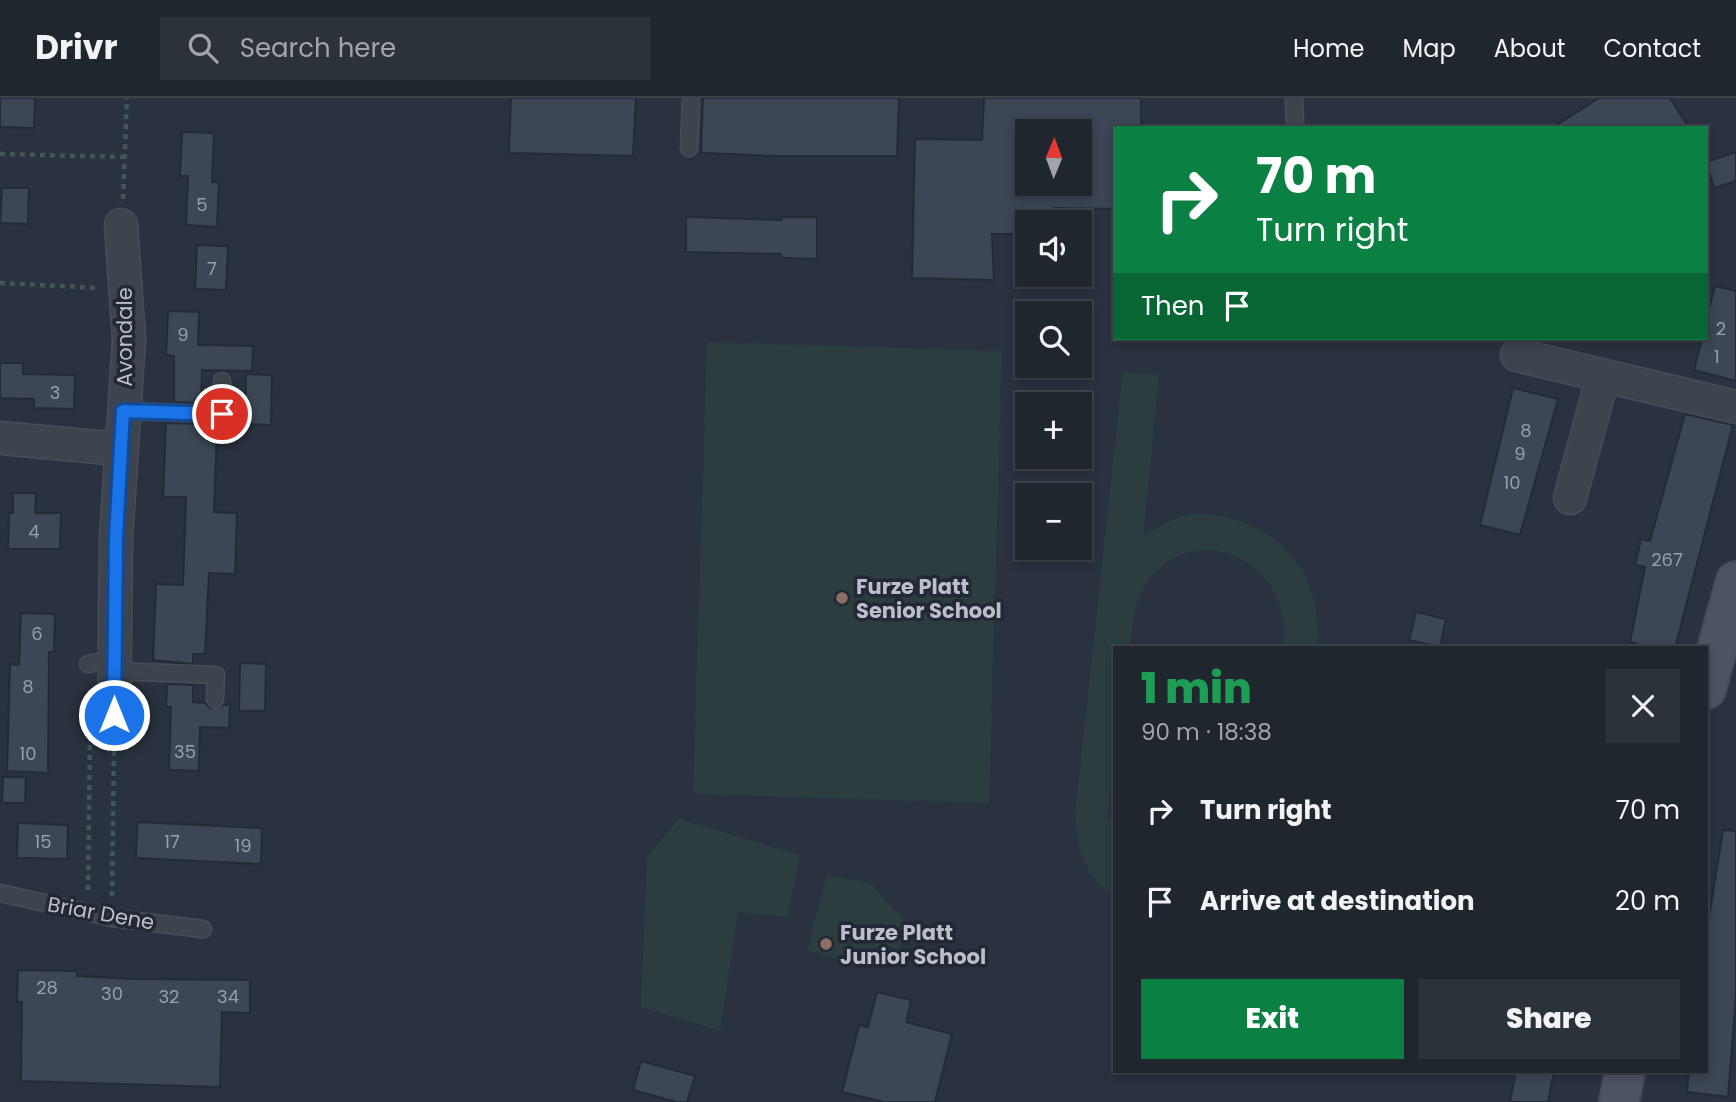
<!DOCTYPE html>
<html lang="en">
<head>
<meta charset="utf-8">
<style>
  body { margin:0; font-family:Poppins,sans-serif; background:#2c323a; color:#f1f3f6; height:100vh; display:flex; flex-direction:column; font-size:26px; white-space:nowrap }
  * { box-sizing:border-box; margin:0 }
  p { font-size:23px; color:#a1a5aa }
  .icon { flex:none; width:38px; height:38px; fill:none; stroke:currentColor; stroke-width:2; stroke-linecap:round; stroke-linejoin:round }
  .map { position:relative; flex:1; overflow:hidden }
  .panel { position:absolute; left:1113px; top:548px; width:595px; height:427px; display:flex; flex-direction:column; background:#1f262e; border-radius:0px; box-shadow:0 4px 10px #0003,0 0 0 2px #3c434a }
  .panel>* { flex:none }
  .banner { position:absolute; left:1113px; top:28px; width:595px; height:214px; border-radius:0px; box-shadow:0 4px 10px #0003,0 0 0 2px #3c434a; background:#0b8043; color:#fff; overflow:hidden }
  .needle { width:46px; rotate:1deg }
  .tools { position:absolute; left:1015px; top:21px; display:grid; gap:14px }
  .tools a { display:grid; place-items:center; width:77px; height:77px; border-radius:0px; background:#1f262e; box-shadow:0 4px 10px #0003,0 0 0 2px #3c434a; font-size:35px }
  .pin { position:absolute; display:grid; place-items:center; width:60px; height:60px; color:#fff; margin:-30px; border:4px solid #fff; border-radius:50%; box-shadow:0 2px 7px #0007 }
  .me { position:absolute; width:77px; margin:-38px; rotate:0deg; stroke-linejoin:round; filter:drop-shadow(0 0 5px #0008) }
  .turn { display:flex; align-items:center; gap:24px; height:147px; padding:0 28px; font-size:32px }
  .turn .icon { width:91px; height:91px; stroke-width:2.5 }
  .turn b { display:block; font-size:49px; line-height:60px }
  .then { display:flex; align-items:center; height:66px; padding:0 28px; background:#0003; gap:14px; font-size:26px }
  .round { display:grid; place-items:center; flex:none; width:74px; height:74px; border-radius:0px; background:#2c323a }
  .headline { display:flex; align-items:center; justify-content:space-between; height:119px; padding:0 28px }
  h1 { font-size:42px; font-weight:800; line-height:52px; color:#1e9e55 }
  .cta { display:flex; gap:14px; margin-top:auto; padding:14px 28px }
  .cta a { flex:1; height:80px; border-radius:0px; background:#0b8043; color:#fff; font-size:28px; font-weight:800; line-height:80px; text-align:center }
  .cta a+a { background:#2c323a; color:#f1f3f6 }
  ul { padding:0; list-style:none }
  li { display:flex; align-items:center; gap:21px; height:91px; padding:0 28px }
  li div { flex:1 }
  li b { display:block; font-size:26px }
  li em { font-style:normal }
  header { display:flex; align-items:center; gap:42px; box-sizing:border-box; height:98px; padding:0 35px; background:#1f262e; border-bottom:2px solid #3c434a }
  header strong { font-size:33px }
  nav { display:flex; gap:38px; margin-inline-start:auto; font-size:24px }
  .search { width:490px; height:63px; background:#2c323a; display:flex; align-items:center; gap:18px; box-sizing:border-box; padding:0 24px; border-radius:0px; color:#a1a5aa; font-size:26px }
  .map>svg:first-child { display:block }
</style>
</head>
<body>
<header>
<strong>Drivr</strong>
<div class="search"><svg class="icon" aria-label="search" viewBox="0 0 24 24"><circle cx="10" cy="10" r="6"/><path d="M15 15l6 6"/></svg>Search here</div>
<nav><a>Home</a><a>Map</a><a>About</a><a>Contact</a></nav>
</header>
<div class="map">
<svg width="1736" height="1004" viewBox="0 0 1736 1004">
  <rect width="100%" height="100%" fill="#29323e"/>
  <g fill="#2b3d3f">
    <polygon points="707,244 1002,253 989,705 693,696"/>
    <path d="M1123,274l36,3 -16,162c16,-10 38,-25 59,-23 76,5 122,59 115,133h-33c9,-86 -90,-134 -139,-62 -12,18 -12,42 -15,62l-15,1v111l-7,53 7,26v61c-33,-28 -37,-45 -40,-87z"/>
    <polygon points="679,721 800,757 787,819 738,814 720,933 641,909 647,758"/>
    <polygon points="827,777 870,785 905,823 900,853 841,862 807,852"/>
  </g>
  <g fill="#3c4654" stroke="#242b36" stroke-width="2" fill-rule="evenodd">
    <polygon points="0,0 35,0 34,30 0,29"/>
    <polygon points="511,0 636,0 633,58 509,55"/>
    <polygon points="703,0 899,0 897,58 774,58 701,55"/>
    <path d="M984,0h157v30h-26v81l-60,-1v14h-28v12h-35l2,46 -82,-2 3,-139 67,1zM1027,33h53v53h-53z"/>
    <polygon points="1599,0 1670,0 1689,30 1552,30"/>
    <polygon points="182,34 214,35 212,84 219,84 217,129 186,127 188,78 180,78"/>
    <polygon points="1736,54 1736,83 1714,90 1706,64"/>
    <polygon points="2,90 29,90 28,126 0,125"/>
    <polygon points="686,119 782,122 782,119 817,119 817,161 781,160 781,156 686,154"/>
    <polygon points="197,147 228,148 226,192 195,191"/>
    <polygon points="1715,188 1736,193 1736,283 1694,272 1702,240 1706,240 1706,222"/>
    <polygon points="168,213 199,214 198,247 253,248 252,273 202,272 201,305 174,304 174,258 166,257"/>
    <polygon points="0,265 23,265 23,276 75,277 74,311 34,310 34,301 0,300"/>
    <polygon points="246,276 272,277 271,327 245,326"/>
    <polygon points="1513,290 1558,301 1520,437 1480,427"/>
    <polygon points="1685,316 1733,327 1675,550 1637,550 1638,546 1630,544 1645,469 1635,467 1641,441 1650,443"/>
    <polygon points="166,325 200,326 200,331 217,332 214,414 237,415 235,476 209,475 205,556 193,556 193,566 153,562 156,486 183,487 186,399 163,399"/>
    <polygon points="13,395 36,395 35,415 61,415 60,451 8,451 9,415 13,415"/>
    <polygon points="1416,514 1446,521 1440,549 1409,542"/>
    <polygon points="21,515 55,516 54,554 49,554 48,675 7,673 10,566 19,567"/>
    <polygon points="240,565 266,566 265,613 239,613"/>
    <polygon points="167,586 193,587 193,604 205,605 210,610 230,606 229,630 200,629 199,673 169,672 171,609 166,609"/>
    <polygon points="3,679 26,679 25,705 2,705"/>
    <polygon points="137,724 262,730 261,766 136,760"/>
    <polygon points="18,725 68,727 67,761 17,760"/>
    <polygon points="1723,732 1736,733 1736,899 1728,999 1687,994 1689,973 1706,973 1706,838"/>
    <polygon points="18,872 77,873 77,878 134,881 250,882 250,915 222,914 220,989 21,983 22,904 17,904"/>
    <polygon points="877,894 911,902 906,924 952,936 935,1004 884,1004 842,994 859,927 868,929"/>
    <polygon points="641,963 695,978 687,1004 676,1004 633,992"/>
    <polygon points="1516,973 1554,973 1548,1004 1510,1004"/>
  </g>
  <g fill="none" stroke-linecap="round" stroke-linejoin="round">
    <defs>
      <g id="lane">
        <polyline points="1294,0 1295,30"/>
        <polyline points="689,50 691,0"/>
        <polyline points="123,313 222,316 222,283"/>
        <polyline points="88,566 114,561"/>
        <polyline points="114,573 216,577 215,601"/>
        <polyline points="0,795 112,820 203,831"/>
      </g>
      <g id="street">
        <polyline points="1517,257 1736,309"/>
        <polyline points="0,340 119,351"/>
        <polyline points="1570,400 1603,278"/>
        <polyline points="114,617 116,440 129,241 121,127"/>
      </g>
      <g id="secondary">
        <polyline points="1706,591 1736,483"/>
        <polyline points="1619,1004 1625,973"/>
      </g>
    </defs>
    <use href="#lane" stroke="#474d58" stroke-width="19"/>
    <use href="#street" stroke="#474d58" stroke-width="35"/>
    <use href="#secondary" stroke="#474d58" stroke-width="42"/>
    <g stroke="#445557" stroke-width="4.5" stroke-dasharray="5 5" stroke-linecap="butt">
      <polyline points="0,56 125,59"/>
      <polyline points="123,101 127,0"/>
      <polyline points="0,185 97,190"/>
      <polyline points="88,792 90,633"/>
      <polyline points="112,798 114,646"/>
    </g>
    <use href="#lane" stroke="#3d444e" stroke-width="16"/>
    <use href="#street" stroke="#3d444e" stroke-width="32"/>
    <use href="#secondary" stroke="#4c5361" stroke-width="38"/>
  </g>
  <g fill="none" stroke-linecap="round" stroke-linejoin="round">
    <defs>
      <polyline id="route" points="114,617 116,440 123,313 222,316"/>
    </defs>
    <use href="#route" stroke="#114b97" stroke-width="18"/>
    <use href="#route" stroke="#1a73e8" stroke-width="12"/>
  </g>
  <g fill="#8d6e63" stroke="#222934" stroke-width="2.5">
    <circle cx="842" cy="500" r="7"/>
    <circle cx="826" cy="846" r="7"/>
  </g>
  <g text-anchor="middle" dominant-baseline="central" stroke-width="7" stroke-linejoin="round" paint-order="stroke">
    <g font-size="18" fill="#989faa">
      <text x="202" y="106">5</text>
      <text x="212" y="170">7</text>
      <text x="1721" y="230">2</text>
      <text x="183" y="236">9</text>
      <text x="1717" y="258">1</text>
      <text x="55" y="294">3</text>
      <text x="1526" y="332">8</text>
      <text x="1520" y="355">9</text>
      <text x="1512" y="384">10</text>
      <text x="34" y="433">4</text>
      <text x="1667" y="461">267</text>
      <text x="37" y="535">6</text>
      <text x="28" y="588">8</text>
      <text x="185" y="653">35</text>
      <text x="28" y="655">10</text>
      <text x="43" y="743">15</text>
      <text x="172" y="743">17</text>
      <text x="243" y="747">19</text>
      <text x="47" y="889">28</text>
      <text x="112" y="895">30</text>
      <text x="169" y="898">32</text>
      <text x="228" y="898">34</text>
    </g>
    <g font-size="21" fill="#babfc9" stroke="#222934">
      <text transform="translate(124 239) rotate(-90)">Avondale</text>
      <text transform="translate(101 815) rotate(10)">Briar Dene</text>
    </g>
    <g font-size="21" font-weight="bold" fill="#babfc9" stroke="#222934" text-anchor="start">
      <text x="856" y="488">Furze Platt<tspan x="856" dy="24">Senior School</tspan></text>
      <text x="840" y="834">Furze Platt<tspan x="840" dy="24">Junior School</tspan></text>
    </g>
  </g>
</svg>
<div class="tools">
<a><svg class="needle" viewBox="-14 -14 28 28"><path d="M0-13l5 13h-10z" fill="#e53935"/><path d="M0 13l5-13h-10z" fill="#a1a5aa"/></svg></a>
<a><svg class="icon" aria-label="sound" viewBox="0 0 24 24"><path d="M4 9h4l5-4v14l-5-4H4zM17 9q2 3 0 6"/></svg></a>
<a><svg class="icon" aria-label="search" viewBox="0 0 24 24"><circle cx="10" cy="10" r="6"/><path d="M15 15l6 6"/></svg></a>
<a>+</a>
<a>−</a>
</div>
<div class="pin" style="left:222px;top:316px;background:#d93025"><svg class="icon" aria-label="arrive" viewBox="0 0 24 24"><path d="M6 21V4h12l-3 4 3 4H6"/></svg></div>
<svg class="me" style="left:114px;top:617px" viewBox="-20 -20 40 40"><circle r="17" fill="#1a73e8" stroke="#fff" stroke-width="3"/><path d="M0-11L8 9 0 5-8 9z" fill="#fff"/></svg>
<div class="banner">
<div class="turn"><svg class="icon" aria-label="right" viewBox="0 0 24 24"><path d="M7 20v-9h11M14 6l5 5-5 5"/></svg><div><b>70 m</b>Turn right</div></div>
<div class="then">Then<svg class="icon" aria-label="arrive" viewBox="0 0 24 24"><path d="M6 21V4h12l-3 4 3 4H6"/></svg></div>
</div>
<section class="panel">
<div class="headline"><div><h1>1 min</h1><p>90 m · 18:38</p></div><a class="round"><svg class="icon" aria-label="close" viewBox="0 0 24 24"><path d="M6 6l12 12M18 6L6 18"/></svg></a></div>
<ul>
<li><svg class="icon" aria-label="right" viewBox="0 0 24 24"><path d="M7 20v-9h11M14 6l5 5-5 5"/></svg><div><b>Turn right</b></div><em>70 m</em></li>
<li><svg class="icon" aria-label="arrive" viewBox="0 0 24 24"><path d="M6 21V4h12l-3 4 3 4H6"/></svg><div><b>Arrive at destination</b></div><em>20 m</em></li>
</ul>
<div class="cta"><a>Exit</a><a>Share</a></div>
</section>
</div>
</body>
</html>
